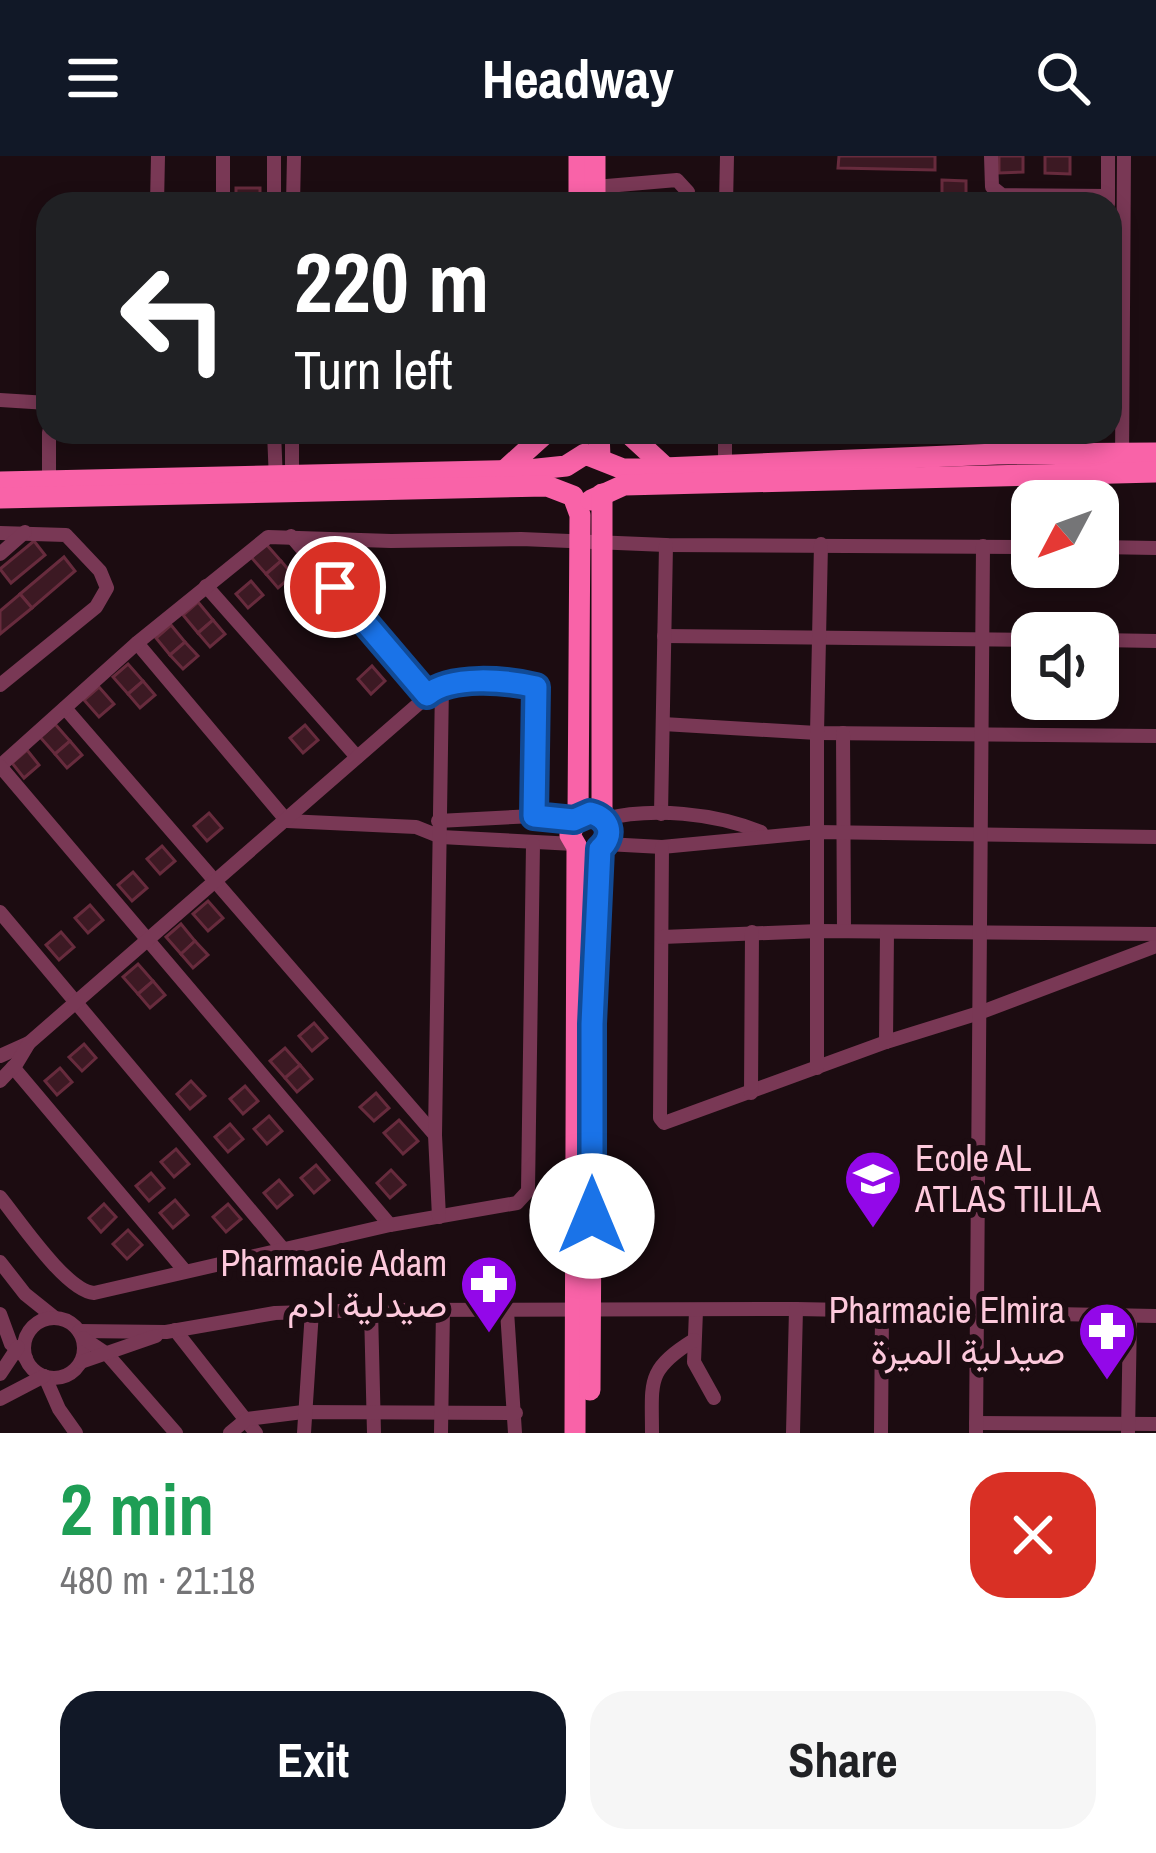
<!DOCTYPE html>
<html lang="en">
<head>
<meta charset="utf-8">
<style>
  body { margin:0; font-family:"Archivo Narrow",Vazirmatn,sans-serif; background:#f6f6f6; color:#202124; height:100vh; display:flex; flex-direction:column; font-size:45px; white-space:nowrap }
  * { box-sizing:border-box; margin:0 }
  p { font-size:39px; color:#757577 }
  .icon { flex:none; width:66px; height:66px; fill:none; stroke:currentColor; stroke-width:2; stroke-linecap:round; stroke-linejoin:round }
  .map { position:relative; height:1277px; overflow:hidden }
  .drawer { display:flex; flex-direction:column; background:#fff; flex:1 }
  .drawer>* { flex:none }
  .hud { position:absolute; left:36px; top:36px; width:1086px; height:252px; border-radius:36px; box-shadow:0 6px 18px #0003; background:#202124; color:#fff; overflow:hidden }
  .needle { width:78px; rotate:229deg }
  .fabs { position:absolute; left:1011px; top:324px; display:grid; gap:24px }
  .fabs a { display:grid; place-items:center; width:108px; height:108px; border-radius:24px; background:#fff; box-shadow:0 6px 18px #0003; font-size:60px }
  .pin { position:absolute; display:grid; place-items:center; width:102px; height:102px; color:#fff; margin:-51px; border:6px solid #fff; border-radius:50%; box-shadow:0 3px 12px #0007 }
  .me { position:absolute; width:132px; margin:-66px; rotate:0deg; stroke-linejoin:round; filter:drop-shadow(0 0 9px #0008) }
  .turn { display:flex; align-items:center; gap:42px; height:252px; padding:0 60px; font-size:54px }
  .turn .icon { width:156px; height:156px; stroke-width:2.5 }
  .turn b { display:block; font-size:84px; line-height:102px }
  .round { display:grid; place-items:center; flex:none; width:126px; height:126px; border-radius:36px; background:#f6f6f6 }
  .head { display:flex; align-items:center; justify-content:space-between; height:204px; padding:0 60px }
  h1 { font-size:72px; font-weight:800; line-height:90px; color:#1e9e55 }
  .primary-button { display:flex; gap:24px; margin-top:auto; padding:24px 60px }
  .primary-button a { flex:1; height:138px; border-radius:36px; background:#111827; color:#fff; font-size:48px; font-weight:800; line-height:138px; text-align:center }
  .primary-button a+a { background:#f6f6f6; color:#202124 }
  header { display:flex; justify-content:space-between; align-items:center; height:156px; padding:0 60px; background:#111827; color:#fff; font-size:54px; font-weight:800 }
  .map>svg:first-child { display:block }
</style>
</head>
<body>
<header><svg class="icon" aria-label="menu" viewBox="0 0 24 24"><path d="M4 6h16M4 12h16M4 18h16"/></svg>Headway<svg class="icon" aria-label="search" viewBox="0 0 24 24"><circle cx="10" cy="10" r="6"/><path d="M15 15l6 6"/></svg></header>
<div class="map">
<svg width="1156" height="1277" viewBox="0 0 1156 1277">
  <rect width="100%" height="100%" fill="#1c0c11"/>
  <g fill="#3c1923" stroke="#672b3d" stroke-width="3">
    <polygon points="839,0 935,0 935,14 838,12"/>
    <polygon points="999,0 1023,0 1023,16 999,17"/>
    <polygon points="1045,0 1070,0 1070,18 1045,17"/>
    <polygon points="942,24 966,25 966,48 942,48"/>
    <rect x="236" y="32" width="24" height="16"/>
    <polygon points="67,276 208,276 208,283 67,285"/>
    <polygon points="34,385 45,399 11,427 0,413"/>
    <polygon points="266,388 281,405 266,418 251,401"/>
    <polygon points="64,401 75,415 32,452 20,438"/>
    <polygon points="281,405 293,419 278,432 266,418"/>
    <polygon points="251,425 263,439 248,452 236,438"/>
    <polygon points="20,438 32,452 0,478 0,455"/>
    <polygon points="198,446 213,464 198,477 183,459"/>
    <polygon points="213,464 225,478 210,491 198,477"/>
    <polygon points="171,469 185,486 170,499 156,482"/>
    <polygon points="185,486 198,500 183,513 170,499"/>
    <polygon points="128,508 143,525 128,538 113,521"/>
    <polygon points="372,510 385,525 371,538 358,523"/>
    <polygon points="143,525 155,539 140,552 128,538"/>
    <polygon points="99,531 114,548 99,561 84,544"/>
    <polygon points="55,568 70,585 55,598 40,581"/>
    <polygon points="305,569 318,584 303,597 290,582"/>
    <polygon points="70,585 82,599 67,612 55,598"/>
    <polygon points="27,594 39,609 24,622 12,607"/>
    <polygon points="209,657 222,672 207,685 194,670"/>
    <polygon points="162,690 175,705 160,718 147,703"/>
    <polygon points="133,716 147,732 132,745 118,729"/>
    <polygon points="208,745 223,762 208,775 193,758"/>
    <polygon points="90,749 103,764 88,777 75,762"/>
    <polygon points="181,768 195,785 181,798 166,781"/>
    <polygon points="61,776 74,791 59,804 46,789"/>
    <polygon points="195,785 208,799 193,812 181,798"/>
    <polygon points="138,808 153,825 138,838 123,821"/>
    <polygon points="153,825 165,839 150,852 138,838"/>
    <polygon points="314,867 327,882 312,895 299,880"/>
    <polygon points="84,888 96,902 82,915 69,901"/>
    <polygon points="285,892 300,909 285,922 270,905"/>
    <polygon points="300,909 312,923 297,936 285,922"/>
    <polygon points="60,912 72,926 57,939 45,925"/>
    <polygon points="191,925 205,940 190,953 177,938"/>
    <polygon points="245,930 258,945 243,958 230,943"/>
    <polygon points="376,937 389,952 374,965 360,951"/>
    <polygon points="269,960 282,975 267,988 254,973"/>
    <polygon points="399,964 418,985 403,998 384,977"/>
    <polygon points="230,968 243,983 228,996 215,981"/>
    <polygon points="176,993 189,1008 174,1021 161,1006"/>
    <polygon points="316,1009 329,1024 314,1037 301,1022"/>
    <polygon points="391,1014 405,1029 390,1042 377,1027"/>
    <polygon points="151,1017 164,1032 149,1045 136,1030"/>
    <polygon points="279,1024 292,1039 277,1052 264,1037"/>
    <polygon points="175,1044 188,1059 173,1072 160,1057"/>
    <polygon points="104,1048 116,1061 101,1076 89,1062"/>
    <polygon points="228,1048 241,1063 226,1076 213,1061"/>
    <polygon points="128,1074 142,1089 127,1103 113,1088"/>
  </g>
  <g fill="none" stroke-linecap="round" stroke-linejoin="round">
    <g stroke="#793855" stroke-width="14">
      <polyline points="274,0 274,48"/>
      <polyline points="991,0 992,31 1002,39 1108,40"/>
      <polyline points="595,31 677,24 688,36 687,48"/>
      <polyline points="157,48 158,0"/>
      <polyline points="223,48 223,0"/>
      <polyline points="293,48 294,0"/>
      <polyline points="726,48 727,0"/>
      <polyline points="1108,48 1108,0"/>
      <polyline points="0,244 48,247"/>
      <polyline points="274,276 276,325"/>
      <polyline points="292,276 292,325"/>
      <polyline points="725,276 725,308"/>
      <polyline points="1122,305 1124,0"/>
      <polyline points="49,330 49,276"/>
      <polyline points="0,377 66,379 100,415 107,432 96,451 0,529"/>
      <polyline points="291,380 427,539"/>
      <polyline points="1098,391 1156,392"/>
      <polyline points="0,398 25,376"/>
      <polyline points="206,430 357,601"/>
      <polyline points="664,480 1032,484"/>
      <polyline points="1098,484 1156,485"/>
      <polyline points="137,487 287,665 416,671 441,681 574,688"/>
      <polyline points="65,552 435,979"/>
      <polyline points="663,568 817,577 1156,580"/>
      <polyline points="843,577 844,775"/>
      <polyline points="0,610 137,487 268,381 391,385 521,383 666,389 1032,391"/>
      <polyline points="0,610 390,1069"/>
      <polyline points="661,658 666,389"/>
      <path d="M604,663c48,-12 111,-6 157,13"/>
      <polyline points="438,665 534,660 575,664"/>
      <polyline points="606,688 662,691 818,676 1156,681"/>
      <polyline points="662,691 660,962 664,967 886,886 979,857 1156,790"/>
      <polyline points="0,756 283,1093"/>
      <polyline points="662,781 819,775 1156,778"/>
      <polyline points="886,886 887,776"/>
      <polyline points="0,900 29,887"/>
      <polyline points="13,911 185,1115"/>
      <polyline points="817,912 817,577 821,388"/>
      <polyline points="0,925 17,907 29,887 439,530 508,526 536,531 534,660"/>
      <polyline points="751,937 752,776"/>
      <path d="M0,1041c19,23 66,94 94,96l296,-68 127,-22 11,-12 5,-347"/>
      <polyline points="439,1061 435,979 442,529"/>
      <polyline points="0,1106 25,1138 55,1162"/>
      <polyline points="371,1154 374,1277"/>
      <polyline points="507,1155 515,1277"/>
      <polyline points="696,1155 694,1206 714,1242"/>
      <polyline points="0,1158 11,1188 26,1202"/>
      <circle cx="54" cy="1192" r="30"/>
      <polyline points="175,1174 256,1277"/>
      <polyline points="79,1175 166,1176 275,1157 371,1154 796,1153 1156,1160"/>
      <polyline points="83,1182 107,1198 176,1277"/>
      <polyline points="81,1206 156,1180"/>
      <polyline points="0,1218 18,1191"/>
      <polyline points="45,1221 59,1253 76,1277"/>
      <polyline points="0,1243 44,1220"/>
      <polyline points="976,1267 1156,1268"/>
      <polyline points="230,1277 247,1263 303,1256 516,1257"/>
      <polyline points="304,1277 312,1155"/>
      <polyline points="441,1277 443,1154"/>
      <path d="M652,1277c0,-52 -6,-63 42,-93"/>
      <polyline points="793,1277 796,1153"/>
      <polyline points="881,1277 882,1157"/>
      <polyline points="976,1277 983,390"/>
      <polyline points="1128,1277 1130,1160"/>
    </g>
    <g stroke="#f963a8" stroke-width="21">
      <polyline points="579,48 579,0"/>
      <polyline points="595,48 595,0"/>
      <polyline points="599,276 600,302"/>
      <polyline points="627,276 666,312"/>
      <polyline points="505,314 547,276"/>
      <polyline points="0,326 528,314 566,310 585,298 623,313 640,313 997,298 1156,297"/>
      <polyline points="0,342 547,330 573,340 580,359 578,661 570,679 577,691 575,1277"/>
      <polyline points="591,344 624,329 1156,316"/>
      <polyline points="590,1234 592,868 600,693 609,677 602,661 602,338"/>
    </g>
  </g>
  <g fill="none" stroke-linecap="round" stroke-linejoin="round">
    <defs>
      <path id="route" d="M335,431l92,108c24,-20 79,-15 109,-8l-2,129 40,4 16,-7c20,5 25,22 10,36l-8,175v192"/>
    </defs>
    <use href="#route" stroke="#114b97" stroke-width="30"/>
    <use href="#route" stroke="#1a73e8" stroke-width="21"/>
  </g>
  <defs>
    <symbol id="school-pin" viewBox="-11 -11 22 30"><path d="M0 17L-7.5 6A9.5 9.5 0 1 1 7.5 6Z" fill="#9308e9" stroke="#1c0c11"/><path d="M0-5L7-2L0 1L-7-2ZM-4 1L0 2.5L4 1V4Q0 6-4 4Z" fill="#fff"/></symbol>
    <symbol id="pharmacy-pin" viewBox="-11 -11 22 30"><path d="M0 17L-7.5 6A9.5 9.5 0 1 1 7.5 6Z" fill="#9308e9" stroke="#1c0c11"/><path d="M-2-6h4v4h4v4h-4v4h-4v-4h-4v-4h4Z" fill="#fff"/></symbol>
  </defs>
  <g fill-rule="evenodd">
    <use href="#school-pin" x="840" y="990" width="66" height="90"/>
    <use href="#pharmacy-pin" x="456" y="1095" width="66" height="90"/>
    <use href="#pharmacy-pin" x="1074" y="1142" width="66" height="90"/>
  </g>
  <g text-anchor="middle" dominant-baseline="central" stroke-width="12" stroke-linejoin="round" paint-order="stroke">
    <g font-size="36" fill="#fdc9dc" stroke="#1c0c11" text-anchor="end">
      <text x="915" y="1002" text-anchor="start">Ecole AL<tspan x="915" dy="41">ATLAS TILILA</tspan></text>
      <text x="447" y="1107">Pharmacie Adam<tspan x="447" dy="41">صيدلية ادم</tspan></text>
      <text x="1065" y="1154">Pharmacie Elmira<tspan x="1065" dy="41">صيدلية الميرة</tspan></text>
    </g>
  </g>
</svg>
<div class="fabs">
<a><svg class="needle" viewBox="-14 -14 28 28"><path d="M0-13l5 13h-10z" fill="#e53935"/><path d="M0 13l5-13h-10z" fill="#757577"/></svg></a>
<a><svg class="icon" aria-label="sound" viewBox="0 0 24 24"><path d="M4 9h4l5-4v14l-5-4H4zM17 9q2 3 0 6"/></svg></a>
</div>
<div class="pin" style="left:335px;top:431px;background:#d93025"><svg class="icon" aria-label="arrive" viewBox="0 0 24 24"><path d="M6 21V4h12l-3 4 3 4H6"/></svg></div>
<svg class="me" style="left:592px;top:1060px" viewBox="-20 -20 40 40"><circle r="19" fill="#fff"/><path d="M0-13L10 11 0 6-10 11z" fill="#1a73e8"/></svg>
<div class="hud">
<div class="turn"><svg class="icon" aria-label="left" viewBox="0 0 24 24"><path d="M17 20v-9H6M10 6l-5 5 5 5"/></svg><div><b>220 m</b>Turn left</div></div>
</div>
</div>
<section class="drawer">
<div class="head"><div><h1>2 min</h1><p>480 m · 21:18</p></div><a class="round" style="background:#d93025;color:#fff"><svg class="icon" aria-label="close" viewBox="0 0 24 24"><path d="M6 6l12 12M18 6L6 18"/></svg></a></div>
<div class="primary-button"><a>Exit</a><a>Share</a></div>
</section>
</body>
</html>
